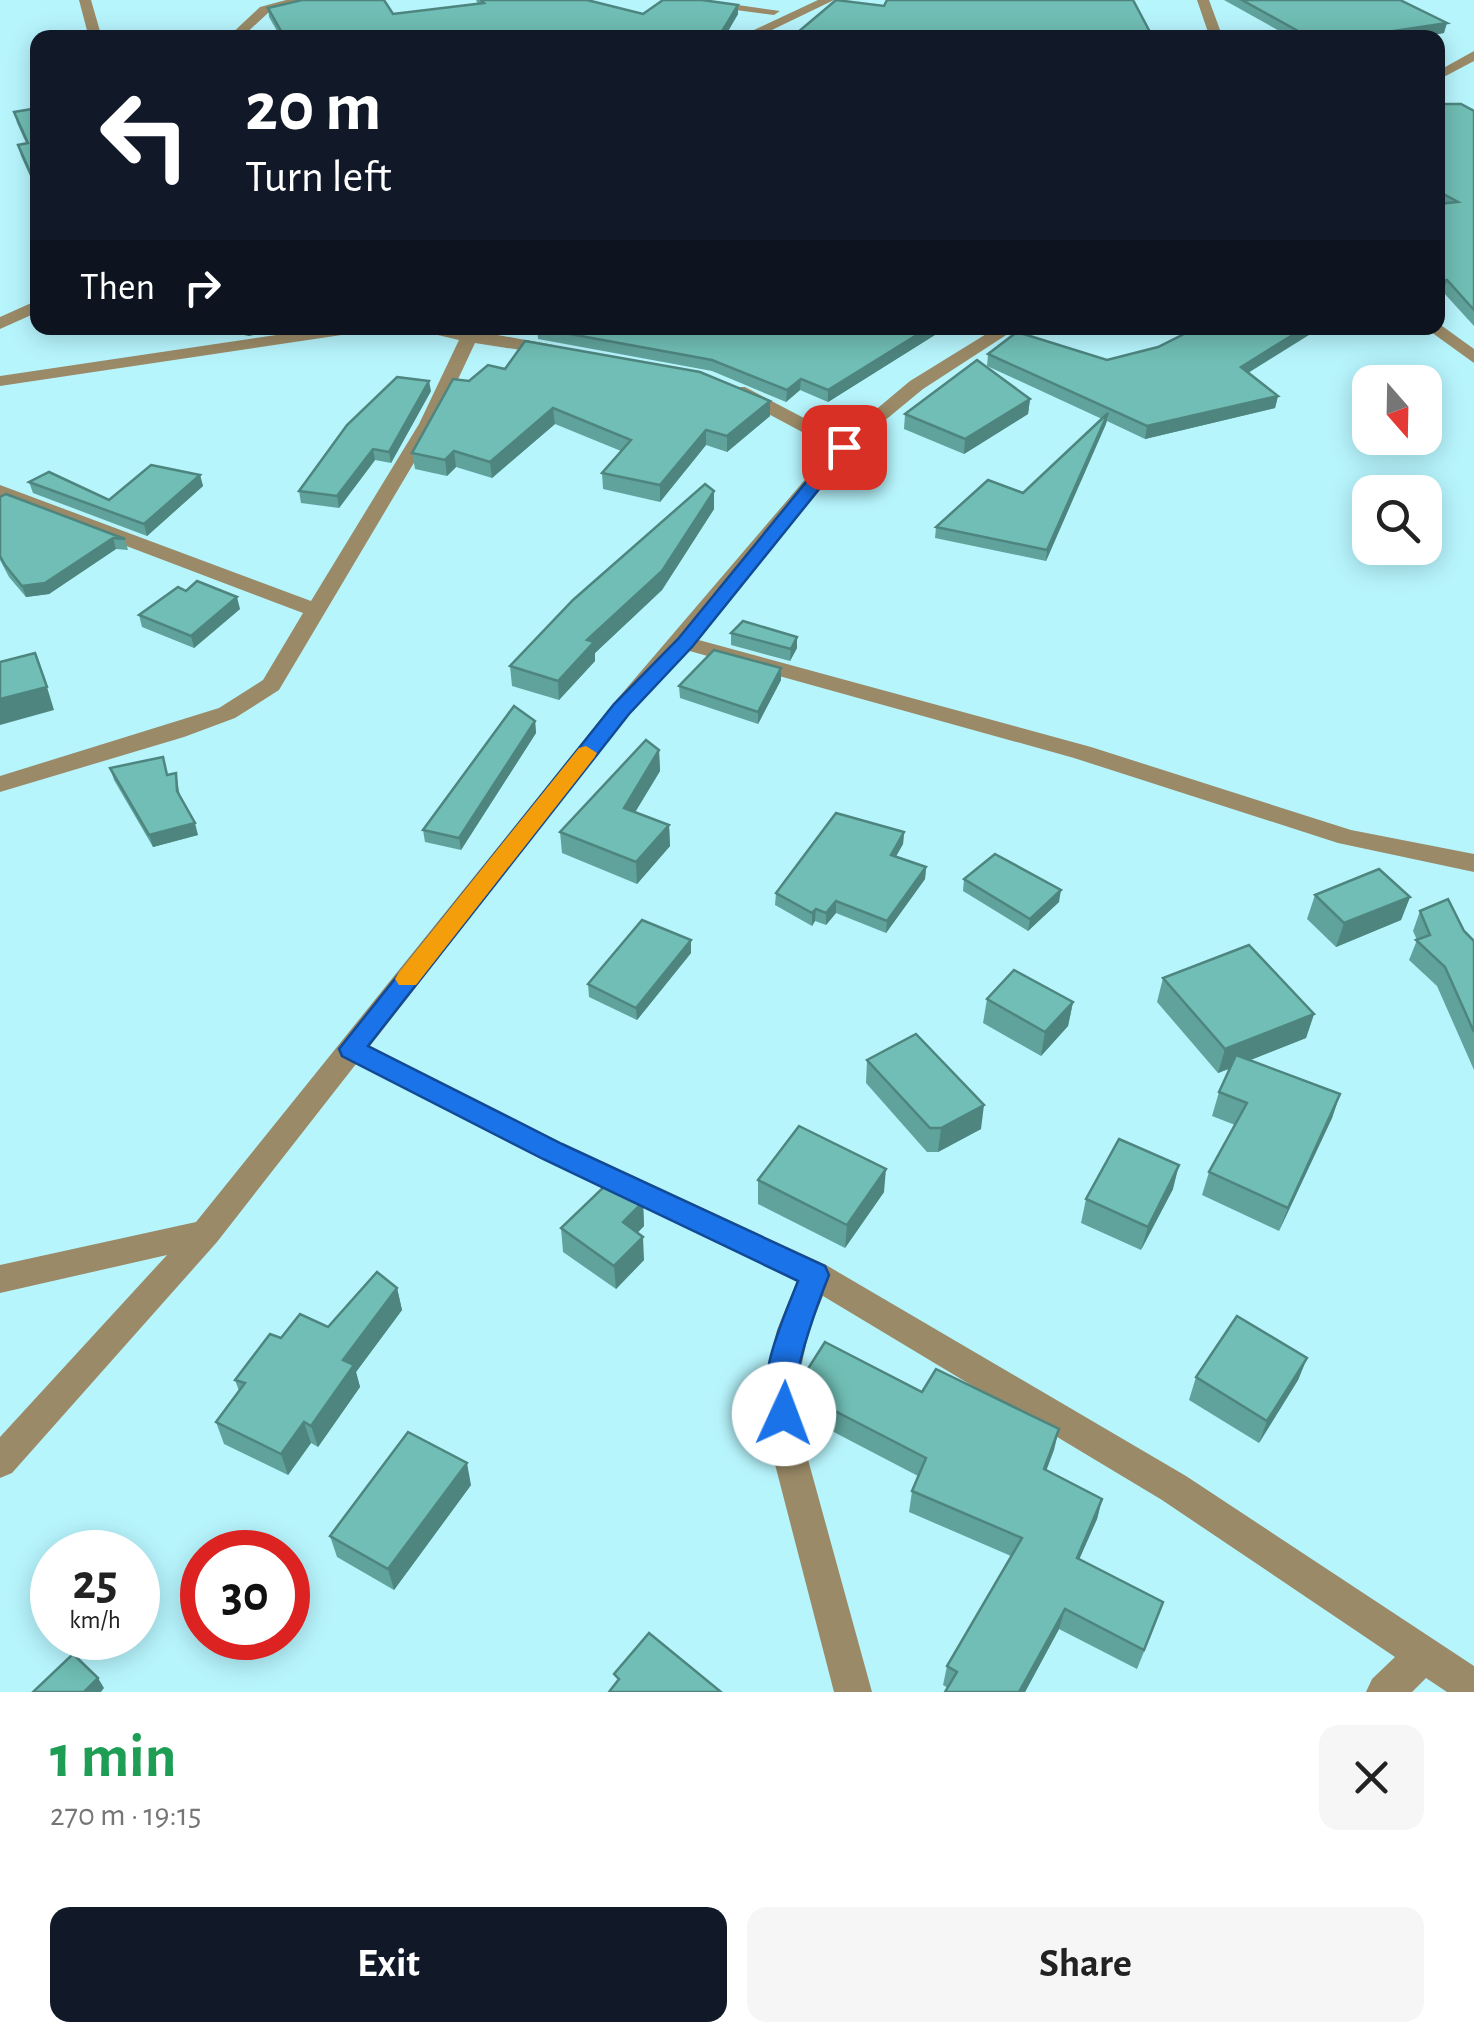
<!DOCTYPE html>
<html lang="en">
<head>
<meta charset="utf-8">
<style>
  body { margin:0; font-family:"Alegreya Sans",sans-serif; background:#f6f6f6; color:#222; height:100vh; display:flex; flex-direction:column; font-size:38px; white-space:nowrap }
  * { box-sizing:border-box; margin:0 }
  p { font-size:32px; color:#767676 }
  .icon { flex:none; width:55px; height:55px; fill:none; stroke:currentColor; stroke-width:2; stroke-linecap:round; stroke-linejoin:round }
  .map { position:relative; height:1692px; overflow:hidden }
  .sheet { display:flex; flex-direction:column; background:#fff; flex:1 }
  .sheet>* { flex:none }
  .banner { position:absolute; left:30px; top:30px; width:1415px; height:305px; border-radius:20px; box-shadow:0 5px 25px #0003; background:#111827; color:#fff; overflow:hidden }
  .needle { width:65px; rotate:160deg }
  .buttons { position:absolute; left:1352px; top:365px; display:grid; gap:20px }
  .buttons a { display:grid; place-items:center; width:90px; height:90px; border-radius:20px; background:#fff; box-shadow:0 5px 25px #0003; font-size:50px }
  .speed { position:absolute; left:30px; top:1530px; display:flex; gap:20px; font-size:50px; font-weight:700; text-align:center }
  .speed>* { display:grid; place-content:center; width:130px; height:130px; border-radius:50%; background:#fff; box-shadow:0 5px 25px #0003; line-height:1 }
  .speed small { font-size:25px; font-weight:400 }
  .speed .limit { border:15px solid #d22; background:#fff; color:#111 }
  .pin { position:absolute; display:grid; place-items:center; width:85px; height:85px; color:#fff; margin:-42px; border-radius:20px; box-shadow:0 5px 15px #0006 }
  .me { position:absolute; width:110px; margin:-55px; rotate:2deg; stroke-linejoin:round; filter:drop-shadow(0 0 8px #0008) }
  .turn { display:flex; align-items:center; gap:35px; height:210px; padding:0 50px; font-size:45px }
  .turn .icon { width:130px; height:130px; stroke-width:2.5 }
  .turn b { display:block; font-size:70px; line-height:85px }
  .then { display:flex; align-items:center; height:95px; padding:0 50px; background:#0003; gap:20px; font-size:38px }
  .round { display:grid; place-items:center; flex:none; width:105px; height:105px; border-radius:20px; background:#f6f6f6 }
  .headline { display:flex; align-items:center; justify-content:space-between; height:170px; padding:0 50px }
  h1 { font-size:60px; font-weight:700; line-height:75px; color:#1e9e55 }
  .cta { display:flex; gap:20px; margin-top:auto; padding:20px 50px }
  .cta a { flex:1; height:115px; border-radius:20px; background:#111827; color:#fff; font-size:40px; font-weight:700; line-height:115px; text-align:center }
  .cta a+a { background:#f6f6f6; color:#222 }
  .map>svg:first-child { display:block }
</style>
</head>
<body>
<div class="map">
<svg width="1474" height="1692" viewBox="0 0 1474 1692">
  <rect width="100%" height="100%" fill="#b7f5fd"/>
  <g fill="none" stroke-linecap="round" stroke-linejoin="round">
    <g fill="#9a8a67" fill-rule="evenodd">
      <polygon points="79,0 91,0 102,38 89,38"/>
      <polygon points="286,0 306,0 268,13 241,38 227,38 260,7"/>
      <polygon points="661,0 703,0 780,11 774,15"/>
      <polygon points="818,0 834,0 755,38 737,38"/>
      <polygon points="1197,0 1209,0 1223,38 1210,38"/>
      <polygon points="1474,51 1474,61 1438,80 1438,71"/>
      <polygon points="38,300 38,312 0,329 0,317"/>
      <polygon points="1438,323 1474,349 1474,363 1431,332 1429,328 1438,328"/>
      <polygon points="324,328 364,328 355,333 0,386 0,376"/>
      <polygon points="408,328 470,330 553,345 562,350 553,355 475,343 437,424 279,690 235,718 184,737 0,792 0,776 219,708 263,680 303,613 0,498 0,485 311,601 419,424 459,340"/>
      <polygon points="996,328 1017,328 923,389 860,441 695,639 1091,747 1351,830 1474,854 1474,872 1338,843 1074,758 686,650 629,714 370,1046 562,1143 826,1265 1186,1476 1474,1666 1474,1692 1447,1692 1426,1678 1412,1692 1366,1692 1372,1679 1395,1657 1162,1500 823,1296 809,1330 798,1382 804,1445 872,1692 834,1692 770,1445 764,1382 777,1330 797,1281 542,1159 356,1064 217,1242 12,1473 0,1478 0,1437 167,1255 0,1293 0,1265 196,1222 613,704 832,448 733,395 733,387 745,387 842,438 910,381"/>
    </g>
  </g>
  <g fill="#60a39c">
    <polygon points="301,0 384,0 393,14 478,4 476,0 587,0 643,14 738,14 724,38 281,38 269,17 268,8 301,1"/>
    <polygon points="1224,0 1400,0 1444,33 1414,38 1264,38 1283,33"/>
    <polygon points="1438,104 1474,111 1474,326 1443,292 1438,293"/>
    <polygon points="38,108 38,194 21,156 18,145 26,143 17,123 14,112"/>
    <polygon points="216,328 268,328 259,334 248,336"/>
    <polygon points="537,328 946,328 828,402 800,390 786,402 712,371 538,339"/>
    <polygon points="1196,328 1320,328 1248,373 1278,396 1275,408 1145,439 1107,421 1046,561 935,538 936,527 1023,493 1102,419 987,366 988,354 1107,360 1158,347"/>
    <polygon points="505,369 770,401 770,416 727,452 706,445 660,502 603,489 602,473 621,451 555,424 492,478 456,467 447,476 415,469 412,453 469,381"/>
    <polygon points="431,391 391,463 375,460 339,508 301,503 299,491"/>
    <polygon points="1030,399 1028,414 964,454 904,429 905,414"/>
    <polygon points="200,475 203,486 147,536 33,493 29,482 109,500"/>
    <polygon points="714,491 714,509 662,590 595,653 595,661 559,700 512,686 510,666"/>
    <polygon points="0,497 125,539 128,550 116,549 49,594 26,597 9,577 0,560"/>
    <polygon points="240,609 194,648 142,627 139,615"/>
    <polygon points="731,633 797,648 790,661 731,645"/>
    <polygon points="781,668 781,680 758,724 680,698 679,686"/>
    <polygon points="535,721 536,733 461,850 425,842 423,830"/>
    <polygon points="659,750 660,771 635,812 669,825 670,846 637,884 562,853 560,832"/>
    <polygon points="110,768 168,775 176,773 180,796 198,835 153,847 114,780"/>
    <polygon points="904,832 903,844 896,856 926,867 925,879 886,933 836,913 826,925 815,921 812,926 775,905 776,893"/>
    <polygon points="964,879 1059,902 1028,931 963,891"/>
    <polygon points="1315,895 1410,897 1401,920 1336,947 1307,919"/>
    <polygon points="1420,911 1464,931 1474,941 1474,1070 1437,986 1409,960 1417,940 1413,931"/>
    <polygon points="691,953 637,1020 589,997 588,984"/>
    <polygon points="1163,978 1314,1014 1306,1038 1250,1060 1340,1094 1332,1118 1279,1231 1202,1195 1209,1172 1235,1125 1212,1116 1219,1092 1229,1069 1218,1073 1157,1002"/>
    <polygon points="987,999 1073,1002 1068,1026 1041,1056 983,1023"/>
    <polygon points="867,1060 981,1129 938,1152 927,1152 866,1083"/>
    <polygon points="758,1180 884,1192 845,1248 758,1204"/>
    <polygon points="1173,1189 1141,1250 1081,1223 1086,1199"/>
    <polygon points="643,1202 644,1226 637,1233 644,1260 616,1289 563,1252 561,1228"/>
    <polygon points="397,1288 402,1310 356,1372 360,1387 318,1447 311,1443 288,1475 224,1444 216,1422 239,1391 235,1380"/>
    <polygon points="1307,1358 1298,1380 1259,1443 1189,1400 1196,1377"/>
    <polygon points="804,1375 922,1392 1059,1429 1046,1470 1102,1499 1097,1519 1079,1559 1156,1622 1137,1669 1059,1629 1025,1692 945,1692 948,1688 943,1685 947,1666 1011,1556 909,1512 912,1491 918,1476 805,1417 803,1396"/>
    <polygon points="471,1485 394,1590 337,1557 330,1536"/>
  </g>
  <g fill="#4e857f">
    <polygon points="738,5 738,14 724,38 718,38"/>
    <polygon points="1447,23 1444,33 1414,38 1392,38 1394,31"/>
    <polygon points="1447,280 1443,292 1438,293 1438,282"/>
    <polygon points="246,328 268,328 259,334 248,336"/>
    <polygon points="928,328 946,328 828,402 828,390"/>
    <polygon points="1304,328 1320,328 1238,379 1241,367"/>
    <polygon points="801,379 800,390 786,402 787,390"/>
    <polygon points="429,381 431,391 391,463 389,452"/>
    <polygon points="1278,396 1275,408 1145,439 1147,426"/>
    <polygon points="1030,399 1028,414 964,454 965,439"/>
    <polygon points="770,401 770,416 727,452 727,436"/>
    <polygon points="553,408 555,424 492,478 490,462"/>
    <polygon points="1108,413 1106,424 1046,561 1047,550"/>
    <polygon points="706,430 706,445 660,502 660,485"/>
    <polygon points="373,449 375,460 339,508 337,496"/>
    <polygon points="454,451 456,467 447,476 445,460"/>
    <polygon points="200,475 203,486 147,536 144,524"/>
    <polygon points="714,491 714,509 662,590 595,653 595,661 559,700 558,681 587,640"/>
    <polygon points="113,538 116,549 49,594 26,597 22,586"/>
    <polygon points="237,597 240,609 194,648 191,636"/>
    <polygon points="797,637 797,648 790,661 791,649"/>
    <polygon points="781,668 781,680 758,724 758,712"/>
    <polygon points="47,687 54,710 0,725 0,699"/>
    <polygon points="535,721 536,733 461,850 459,838"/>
    <polygon points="659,750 660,771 625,829 624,808"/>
    <polygon points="195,823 198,835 153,847 149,835"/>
    <polygon points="669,825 670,846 637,884 636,862"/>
    <polygon points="904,832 903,844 890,867 891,855"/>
    <polygon points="926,867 925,879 886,933 887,921"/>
    <polygon points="1061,890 1059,902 1028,931 1030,919"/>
    <polygon points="1410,897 1401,920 1336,947 1344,923"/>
    <polygon points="836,901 836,913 826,925 826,913"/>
    <polygon points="816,909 815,921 812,926 812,913"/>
    <polygon points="691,940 691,953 637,1020 636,1008"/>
    <polygon points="1073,1002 1068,1026 1041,1056 1045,1032"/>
    <polygon points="1314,1014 1306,1038 1218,1073 1225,1049"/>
    <polygon points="1340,1094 1332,1118 1279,1231 1288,1208"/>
    <polygon points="984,1105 981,1129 938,1152 941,1128"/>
    <polygon points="1179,1165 1173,1189 1141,1250 1148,1227"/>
    <polygon points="886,1169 884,1192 845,1248 847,1225"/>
    <polygon points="643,1202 644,1226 625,1246 623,1222"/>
    <polygon points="643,1237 644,1260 616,1289 614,1266"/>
    <polygon points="397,1288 402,1310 356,1372 360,1387 318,1447 311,1426 343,1360"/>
    <polygon points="1307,1358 1298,1380 1259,1443 1267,1421"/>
    <polygon points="304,1422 311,1443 288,1475 281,1454"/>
    <polygon points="1059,1429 1054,1450 1039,1490 1044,1469"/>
    <polygon points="467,1463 471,1485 394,1590 388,1569"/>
    <polygon points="1102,1499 1097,1519 1071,1578 1077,1558"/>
    <polygon points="1065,1609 1059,1629 1025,1692 1019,1692"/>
    <polygon points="98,1678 104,1688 101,1692 84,1692"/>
  </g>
  <g fill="#70beb5" stroke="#4e857f" stroke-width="2.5">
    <polygon points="302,0 384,0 393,14 484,3 481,0 587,0 643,14 663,0 702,0 738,5 718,38 420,38 419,35 414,38 285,38 268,8"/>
    <polygon points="836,0 884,6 887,0 1133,0 1150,32 1145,38 791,38"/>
    <polygon points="1242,0 1400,0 1447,23 1394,31 1405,38 1266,38 1264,36 1298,31"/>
    <polygon points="1438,104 1461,104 1474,111 1474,310 1447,280 1438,282 1438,204 1458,202 1438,191"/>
    <polygon points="38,108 38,190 18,145 28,143 14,112"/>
    <polygon points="537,328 928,328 828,390 801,379 787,390 712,360"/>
    <polygon points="1196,328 1304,328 1241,367 1278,396 1147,426 988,354 1017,332 1107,360 1158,347"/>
    <polygon points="525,341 700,372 770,401 727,436 706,430 660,485 602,473 631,440 553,408 490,462 454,451 445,460 412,453 453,379 469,381 488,365 505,369"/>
    <polygon points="977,360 1030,399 965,439 905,414"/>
    <polygon points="397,377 429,381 389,452 373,449 337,496 299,491 347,425"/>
    <polygon points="1108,413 1047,550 936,527 988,480 1023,493"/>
    <polygon points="151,465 200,475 144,524 29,482 49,472 109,500"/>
    <polygon points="705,484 714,491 662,571 587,640 594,642 558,681 510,666 573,600"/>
    <polygon points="6,494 125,539 113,538 45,583 22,586 5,565 0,556 0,497"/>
    <polygon points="197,581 237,597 191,636 139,615 178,587 186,591"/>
    <polygon points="743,621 797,637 791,649 731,633"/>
    <polygon points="714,650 781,668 758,712 679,686"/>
    <polygon points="35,653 47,687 0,699 0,662"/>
    <polygon points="514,706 535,721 459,838 423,830"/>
    <polygon points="646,740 659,750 624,808 669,825 636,862 560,832"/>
    <polygon points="163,757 167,775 176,773 177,791 195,823 149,835 110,768"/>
    <polygon points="836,813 904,832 891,855 926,867 887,921 836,901 826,913 816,909 812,913 776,893"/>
    <polygon points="995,854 1061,890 1030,919 964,879"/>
    <polygon points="1379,869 1410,897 1344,923 1315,895"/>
    <polygon points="1448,899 1464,931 1474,941 1474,1032 1445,967 1416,940 1430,935 1420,911"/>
    <polygon points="642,920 691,940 636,1008 588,984"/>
    <polygon points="1249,945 1314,1014 1225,1049 1163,978"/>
    <polygon points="1014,970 1073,1002 1045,1032 987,999"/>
    <polygon points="916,1034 984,1105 941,1128 930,1128 867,1060"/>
    <polygon points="1236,1055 1340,1094 1288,1208 1209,1172 1247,1103 1219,1092"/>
    <polygon points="799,1126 886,1169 847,1225 758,1180"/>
    <polygon points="1119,1139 1179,1165 1148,1227 1086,1199"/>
    <polygon points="611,1180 643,1202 623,1222 643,1237 614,1266 561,1228"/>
    <polygon points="377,1272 397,1288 343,1360 354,1365 311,1426 304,1422 281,1454 216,1422 245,1383 235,1380 270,1334 281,1338 300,1314 328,1327"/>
    <polygon points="1237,1316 1307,1358 1267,1421 1196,1377"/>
    <polygon points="825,1342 922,1392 936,1369 1059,1429 1044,1469 1102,1499 1077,1558 1163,1602 1144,1650 1065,1609 1019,1692 945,1692 957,1672 947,1666 1022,1538 912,1491 926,1458 806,1396 804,1375"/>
    <polygon points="408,1432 467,1463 388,1569 330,1536"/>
    <polygon points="649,1633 721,1692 609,1692 619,1679 614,1674"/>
    <polygon points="73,1654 98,1678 84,1692 33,1692"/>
  </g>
  <path fill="#1a73e8" stroke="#114b97" stroke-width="2.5" d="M838,443l15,4 -161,200 -63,67 -261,332 194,98 263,122 4,9c-13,33 -25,66 -32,101 -3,16 5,32 -2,47l-11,4 -11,-4c-20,-44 9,-100 25,-142l-255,-122 -201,-103 -3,-7 275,-345 64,-65z"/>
  <polygon fill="#f59e0b" points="586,746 597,753 594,758 416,985 399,985 395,979 399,972 579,748"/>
</svg>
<div class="buttons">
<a><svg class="needle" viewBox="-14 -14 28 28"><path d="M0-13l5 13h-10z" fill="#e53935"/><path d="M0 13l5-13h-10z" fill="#767676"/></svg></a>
<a><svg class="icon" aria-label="search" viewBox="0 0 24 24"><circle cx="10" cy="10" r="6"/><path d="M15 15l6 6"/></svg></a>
</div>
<div class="speed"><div>25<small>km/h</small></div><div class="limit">30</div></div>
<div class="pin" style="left:844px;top:447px;background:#d93025"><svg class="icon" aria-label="arrive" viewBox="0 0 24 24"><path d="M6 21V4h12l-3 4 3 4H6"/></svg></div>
<svg class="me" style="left:784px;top:1414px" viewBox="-20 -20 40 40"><circle r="19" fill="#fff"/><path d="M0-13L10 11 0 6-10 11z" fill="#1a73e8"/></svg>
<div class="banner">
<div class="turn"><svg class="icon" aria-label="left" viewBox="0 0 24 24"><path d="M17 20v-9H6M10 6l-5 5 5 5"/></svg><div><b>20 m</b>Turn left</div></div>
<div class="then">Then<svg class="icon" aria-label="right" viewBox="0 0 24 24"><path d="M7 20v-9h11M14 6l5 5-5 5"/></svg></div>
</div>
</div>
<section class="sheet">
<div class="headline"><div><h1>1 min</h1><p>270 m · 19:15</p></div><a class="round"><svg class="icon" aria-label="close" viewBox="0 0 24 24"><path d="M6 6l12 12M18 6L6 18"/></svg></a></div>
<div class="cta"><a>Exit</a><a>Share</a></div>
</section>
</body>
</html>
